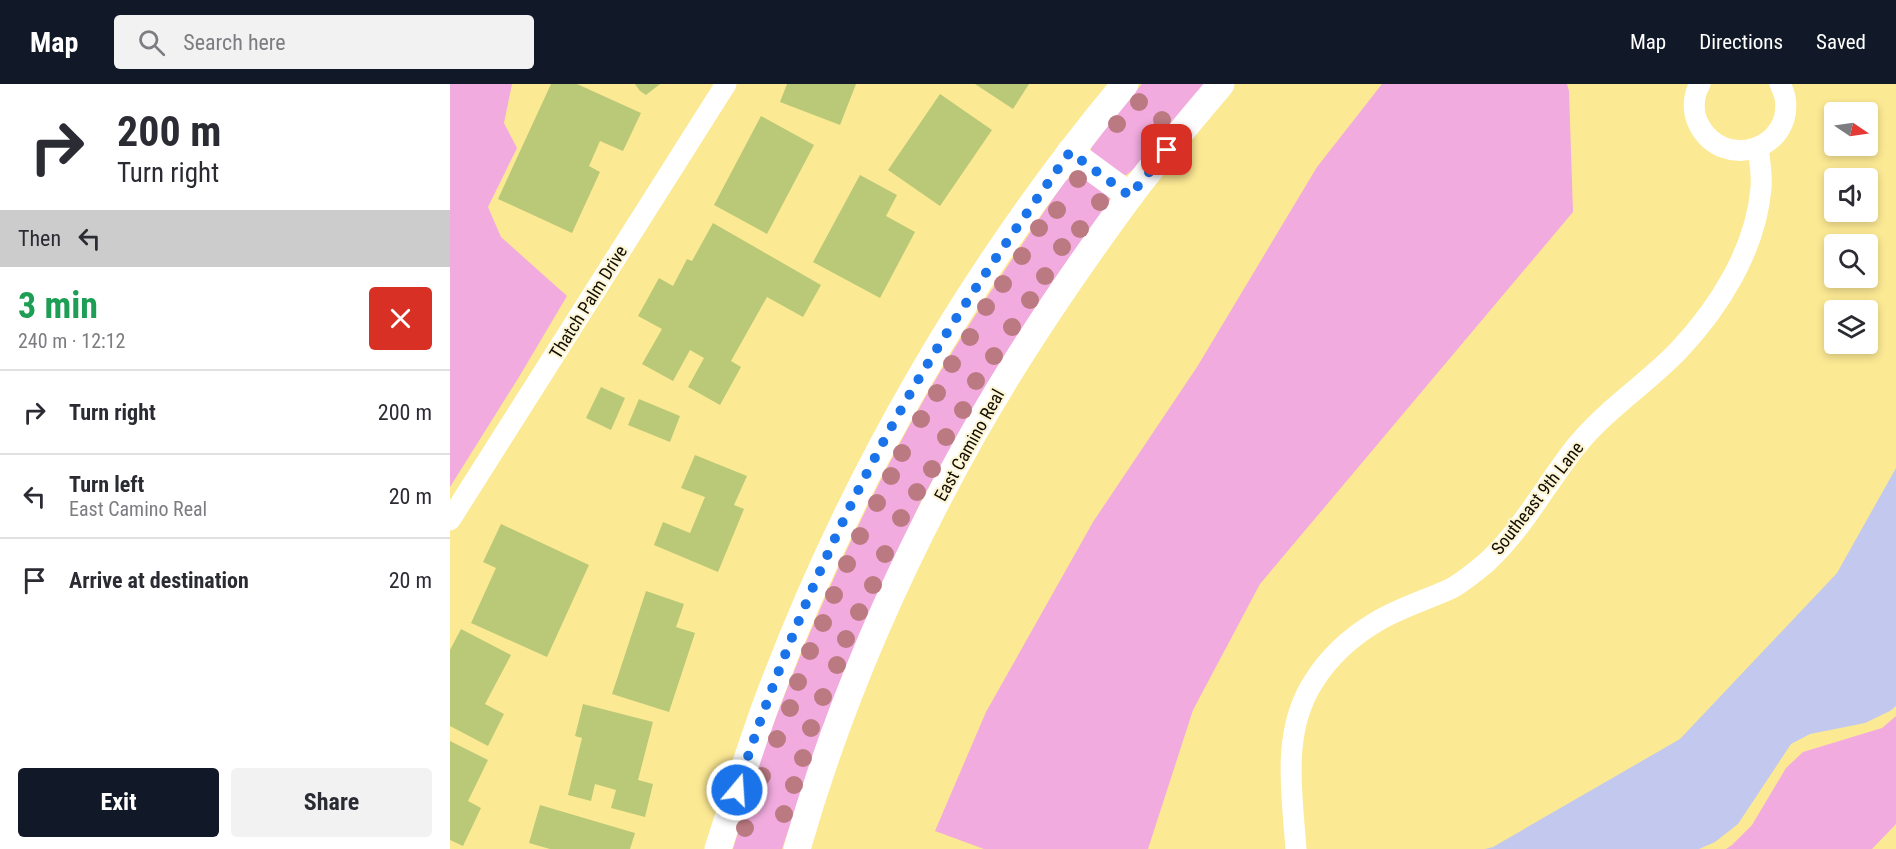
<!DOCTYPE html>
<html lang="en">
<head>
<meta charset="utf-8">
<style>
  body { margin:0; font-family:"Roboto Condensed",sans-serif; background:#f2f2f3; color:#2b2b33; height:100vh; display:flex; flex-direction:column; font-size:22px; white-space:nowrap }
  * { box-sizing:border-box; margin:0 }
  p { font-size:20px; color:#7c7c81 }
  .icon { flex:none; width:33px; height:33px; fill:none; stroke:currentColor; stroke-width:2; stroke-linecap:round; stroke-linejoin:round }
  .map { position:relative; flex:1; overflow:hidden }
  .panel { display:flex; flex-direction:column; background:#fff; width:450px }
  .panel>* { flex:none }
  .guide { background:#fff; color:#2b2b33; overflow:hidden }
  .needle { width:39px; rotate:103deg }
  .controls { position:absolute; left:1374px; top:18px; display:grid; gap:12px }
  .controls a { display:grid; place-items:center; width:54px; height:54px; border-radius:6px; background:#fff; box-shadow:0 3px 9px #0003; font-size:30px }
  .pin { position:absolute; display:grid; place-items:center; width:51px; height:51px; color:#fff; margin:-26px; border-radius:12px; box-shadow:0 3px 9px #0006 }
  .me { position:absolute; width:66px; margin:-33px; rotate:18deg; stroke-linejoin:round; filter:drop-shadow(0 0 4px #0008) }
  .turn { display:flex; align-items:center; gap:21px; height:126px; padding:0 18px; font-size:27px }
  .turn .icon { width:78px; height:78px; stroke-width:2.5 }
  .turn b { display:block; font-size:42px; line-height:51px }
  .then { display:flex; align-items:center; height:57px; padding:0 18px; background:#0003; gap:12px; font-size:22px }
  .round { display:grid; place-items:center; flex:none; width:63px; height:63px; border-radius:6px; background:#f2f2f3 }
  .overview { display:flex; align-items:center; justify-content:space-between; height:102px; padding:0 18px }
  h1 { font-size:36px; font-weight:700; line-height:45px; color:#1e9e55 }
  .button { display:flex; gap:12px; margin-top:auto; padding:12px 18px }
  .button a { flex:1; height:69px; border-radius:6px; background:#111827; color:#fff; font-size:24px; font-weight:700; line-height:69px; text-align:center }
  .button a+a { background:#f2f2f3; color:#2b2b33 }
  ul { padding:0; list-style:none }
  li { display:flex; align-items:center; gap:18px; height:84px; padding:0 18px; border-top:2px solid #e1e1e2 }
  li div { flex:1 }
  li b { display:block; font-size:22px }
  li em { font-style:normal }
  header { display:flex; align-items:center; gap:36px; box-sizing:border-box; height:84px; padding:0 30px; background:#111827; color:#fff }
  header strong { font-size:28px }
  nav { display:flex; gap:33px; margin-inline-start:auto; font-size:21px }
  .search { width:420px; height:54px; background:#f2f2f3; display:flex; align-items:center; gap:15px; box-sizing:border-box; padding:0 21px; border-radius:6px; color:#7c7c81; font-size:22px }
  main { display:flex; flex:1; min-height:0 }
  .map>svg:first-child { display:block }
</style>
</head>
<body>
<header>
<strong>Map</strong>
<div class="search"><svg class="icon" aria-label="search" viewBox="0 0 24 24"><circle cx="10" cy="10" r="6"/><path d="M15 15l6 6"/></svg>Search here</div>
<nav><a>Map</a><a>Directions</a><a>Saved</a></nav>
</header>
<main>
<section class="panel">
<div class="guide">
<div class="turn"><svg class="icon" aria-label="right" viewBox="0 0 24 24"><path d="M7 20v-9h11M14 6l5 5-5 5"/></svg><div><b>200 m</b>Turn right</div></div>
<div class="then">Then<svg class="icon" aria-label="left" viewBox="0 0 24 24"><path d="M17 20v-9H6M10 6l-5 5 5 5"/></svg></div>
</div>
<div class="overview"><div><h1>3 min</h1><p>240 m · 12:12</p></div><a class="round" style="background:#d93025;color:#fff"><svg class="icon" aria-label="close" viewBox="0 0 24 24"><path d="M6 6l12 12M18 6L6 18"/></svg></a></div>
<ul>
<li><svg class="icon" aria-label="right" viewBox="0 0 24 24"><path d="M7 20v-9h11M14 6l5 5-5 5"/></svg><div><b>Turn right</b></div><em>200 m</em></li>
<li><svg class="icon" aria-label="left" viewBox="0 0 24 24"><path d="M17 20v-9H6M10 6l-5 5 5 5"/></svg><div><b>Turn left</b><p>East Camino Real</p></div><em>20 m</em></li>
<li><svg class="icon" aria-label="arrive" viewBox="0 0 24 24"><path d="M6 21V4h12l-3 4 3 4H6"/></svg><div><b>Arrive at destination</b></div><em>20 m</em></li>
</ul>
<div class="button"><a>Exit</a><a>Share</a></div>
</section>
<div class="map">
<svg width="1446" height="765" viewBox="0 0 1446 765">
  <rect width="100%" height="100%" fill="#fce994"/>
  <g fill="#f1abde">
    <polygon points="0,0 62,0 54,39 67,64 38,123 51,153 117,212 69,293 0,403"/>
    <polygon points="692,0 755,0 684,85 676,91 666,90 642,73 641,64 652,46"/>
    <polygon points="932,0 1117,0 1119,7 1123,128 810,500 743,626 698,765 534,765 485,747 536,628 643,438 747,283 867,83"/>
    <path d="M633,88l27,24v6l-124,184 -64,113 -67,147 -41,109 -32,94h-49c11,-36 21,-73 34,-108 38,-102 82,-202 133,-298 48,-91 107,-176 164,-261l10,-8z"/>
    <polygon points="1446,632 1446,740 1422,765 1276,765 1282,761 1302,741 1336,684 1353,668 1432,644"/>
  </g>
  <polygon fill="#c2c8ee" points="1446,384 1446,622 1440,627 1415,639 1360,650 1341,660 1288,740 1265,758 1249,765 1035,765 1043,763 1230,655 1387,489"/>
  <g fill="#bac977">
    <polygon points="101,0 127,0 191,29 173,67 150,57 139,82 150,88 122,149 48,115"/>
    <polygon points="185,0 210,0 196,11 190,7"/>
    <polygon points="337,0 406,0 390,41 330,18"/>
    <polygon points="525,0 579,0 563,25"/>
    <polygon points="490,10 542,46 490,122 438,86"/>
    <polygon points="311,32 364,61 317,150 264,121"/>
    <polygon points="410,91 447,111 436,132 465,148 430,214 363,178"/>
    <polygon points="263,139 371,201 353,233 317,213 281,277 291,283 270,321 238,303 254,274 240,266 223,297 192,280 212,245 188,232 209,194 223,202 237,175 242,177"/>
    <polygon points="151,303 175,314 161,346 136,334"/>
    <polygon points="189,315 230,332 220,358 178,341"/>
    <polygon points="245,371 297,392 284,421 294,425 268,488 204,461 213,438 240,449 255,413 231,404"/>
    <polygon points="51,440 139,481 97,573 21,539 46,484 33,478"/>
    <polygon points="196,507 234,520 226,543 245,549 219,628 162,610"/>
    <polygon points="11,545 61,571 35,620 54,630 38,662 0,642 0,566"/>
    <polygon points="133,620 203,638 188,696 203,700 195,733 161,724 166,706 145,700 141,717 118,711 132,654 125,652"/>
    <polygon points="0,657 38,676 18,717 31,724 13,762 0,756"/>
    <polygon points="90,721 185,749 180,765 100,765 79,759"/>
  </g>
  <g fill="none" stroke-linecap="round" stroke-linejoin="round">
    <g stroke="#fff" stroke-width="21">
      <path d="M1250,0c-7,12 -8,28 -1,41 25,47 95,24 86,-28 -1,-4 -3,-9 -5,-13"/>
      <polyline points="0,436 276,0"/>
      <path d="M846,765c-4,-56 -15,-118 18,-168 15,-24 37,-44 62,-59 23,-14 50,-22 74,-33 12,-6 26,-18 37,-27 37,-34 60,-80 91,-118 29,-35 68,-60 100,-93 41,-43 78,-102 83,-163 1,-13 -1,-27 -3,-40"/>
    </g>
    <g stroke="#fff" stroke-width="27">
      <polyline points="620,68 680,112"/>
      <path d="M268,765c16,-49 31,-98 49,-147 83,-223 205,-435 358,-618"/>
      <path d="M347,765c41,-144 102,-283 175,-413 46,-82 102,-164 157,-239 29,-39 61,-76 92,-113"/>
    </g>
  </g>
  <g fill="#bb7981">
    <circle cx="689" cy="18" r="9"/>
    <circle cx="712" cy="36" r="9"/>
    <circle cx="667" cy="40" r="9"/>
    <circle cx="628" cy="95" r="9"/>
    <circle cx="650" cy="118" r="9"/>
    <circle cx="607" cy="126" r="9"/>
    <circle cx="589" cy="144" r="9"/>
    <circle cx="630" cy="145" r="9"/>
    <circle cx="612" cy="163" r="9"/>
    <circle cx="572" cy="172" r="9"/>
    <circle cx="595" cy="192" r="9"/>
    <circle cx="553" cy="200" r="9"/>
    <circle cx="580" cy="216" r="9"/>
    <circle cx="536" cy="223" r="9"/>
    <circle cx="562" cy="243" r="9"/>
    <circle cx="520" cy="253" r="9"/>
    <circle cx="544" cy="272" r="9"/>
    <circle cx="502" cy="280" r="9"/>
    <circle cx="526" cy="297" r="9"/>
    <circle cx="487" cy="309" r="9"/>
    <circle cx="513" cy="326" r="9"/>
    <circle cx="471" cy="335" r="9"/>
    <circle cx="496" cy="353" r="9"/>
    <circle cx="452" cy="369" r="9"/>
    <circle cx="482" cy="385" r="9"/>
    <circle cx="441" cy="392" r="9"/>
    <circle cx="467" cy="408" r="9"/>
    <circle cx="427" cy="419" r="9"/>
    <circle cx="451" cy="434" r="9"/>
    <circle cx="410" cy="452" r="9"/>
    <circle cx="435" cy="470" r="9"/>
    <circle cx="397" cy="480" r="9"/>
    <circle cx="423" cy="501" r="9"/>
    <circle cx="384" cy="511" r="9"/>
    <circle cx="409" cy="528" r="9"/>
    <circle cx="373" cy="539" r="9"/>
    <circle cx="396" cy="555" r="9"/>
    <circle cx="360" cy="567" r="9"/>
    <circle cx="387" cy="581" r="9"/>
    <circle cx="348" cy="598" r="9"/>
    <circle cx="373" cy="613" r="9"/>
    <circle cx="340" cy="624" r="9"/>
    <circle cx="361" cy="644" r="9"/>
    <circle cx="327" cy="655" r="9"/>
    <circle cx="353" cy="674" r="9"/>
    <circle cx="312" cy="692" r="9"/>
    <circle cx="344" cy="701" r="9"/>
    <circle cx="304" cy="719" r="9"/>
    <circle cx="334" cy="730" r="9"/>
    <circle cx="295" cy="744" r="9"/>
  </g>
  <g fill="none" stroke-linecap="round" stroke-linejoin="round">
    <path stroke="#1a73e8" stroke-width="10" stroke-dasharray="0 18" d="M287,706c46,-144 107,-285 184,-415 46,-77 97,-150 149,-223l60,44 37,-46"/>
  </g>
  <g text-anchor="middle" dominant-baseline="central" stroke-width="4.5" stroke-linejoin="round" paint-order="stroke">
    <g font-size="18" fill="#130d00" stroke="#fdf6d6">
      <text transform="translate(138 218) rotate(-58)">Thatch Palm Drive</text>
      <text transform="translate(519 361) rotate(-61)">East Camino Real</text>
      <text transform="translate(1087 414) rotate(-52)">Southeast 9th Lane</text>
    </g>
  </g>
</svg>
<div class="controls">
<a><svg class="needle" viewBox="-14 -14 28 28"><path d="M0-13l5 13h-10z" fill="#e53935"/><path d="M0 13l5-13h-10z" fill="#7c7c81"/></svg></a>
<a><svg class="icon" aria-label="sound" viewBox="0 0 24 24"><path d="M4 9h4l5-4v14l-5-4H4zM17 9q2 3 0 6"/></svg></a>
<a><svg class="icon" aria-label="search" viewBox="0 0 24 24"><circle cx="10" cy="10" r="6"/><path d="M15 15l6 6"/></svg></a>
<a><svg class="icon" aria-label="layers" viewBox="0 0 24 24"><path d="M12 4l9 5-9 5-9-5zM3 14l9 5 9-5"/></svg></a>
</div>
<div class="pin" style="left:717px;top:66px;background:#d93025"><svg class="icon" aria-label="arrive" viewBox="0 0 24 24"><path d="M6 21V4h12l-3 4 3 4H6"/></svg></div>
<svg class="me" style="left:287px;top:706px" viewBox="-20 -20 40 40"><circle r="17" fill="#1a73e8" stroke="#fff" stroke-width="3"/><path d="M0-11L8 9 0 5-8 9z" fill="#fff"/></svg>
</div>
</main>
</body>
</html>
